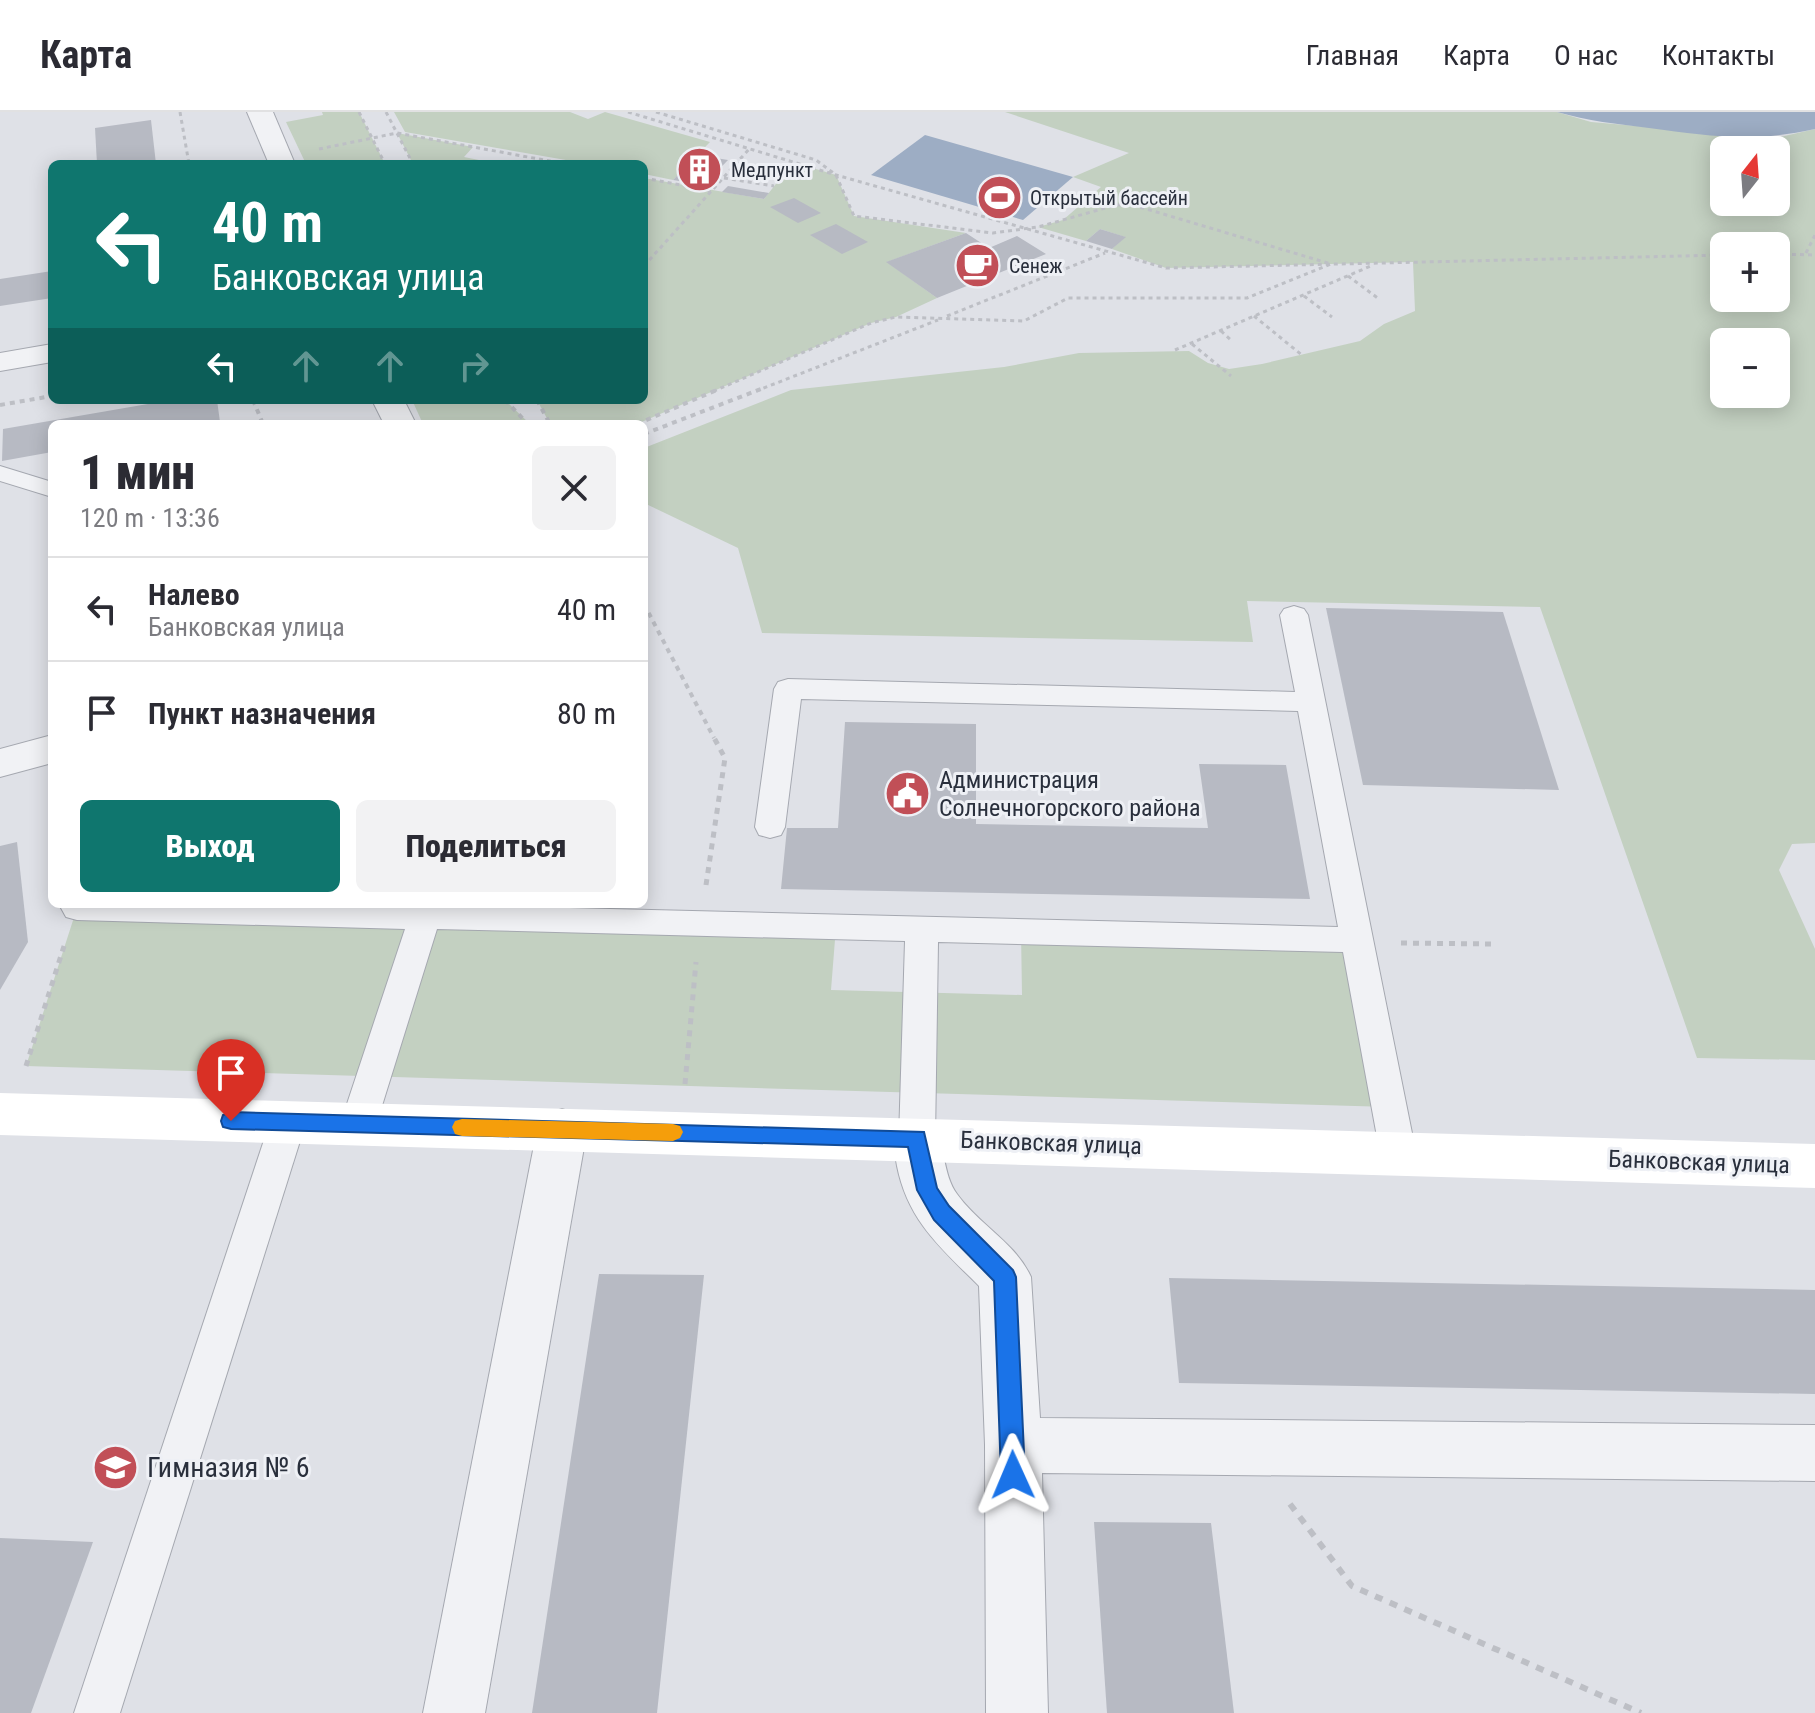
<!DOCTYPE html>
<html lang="ru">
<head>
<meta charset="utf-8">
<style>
  body { margin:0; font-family:"Roboto Condensed",sans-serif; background:#f2f2f3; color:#2b2b33; height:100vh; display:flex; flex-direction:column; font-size:30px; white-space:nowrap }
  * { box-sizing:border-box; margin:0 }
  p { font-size:26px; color:#7c7c81 }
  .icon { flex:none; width:44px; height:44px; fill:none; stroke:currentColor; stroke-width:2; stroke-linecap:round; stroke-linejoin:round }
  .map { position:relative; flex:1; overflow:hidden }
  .drawer { position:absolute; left:48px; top:308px; width:600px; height:488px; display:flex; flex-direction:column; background:#fff; border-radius:12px; box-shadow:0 4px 20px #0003 }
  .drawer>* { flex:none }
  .guide { position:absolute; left:48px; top:48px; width:600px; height:244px; border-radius:12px; box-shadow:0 4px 20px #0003; background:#0f766e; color:#fff; overflow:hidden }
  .needle { width:52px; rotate:17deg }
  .controls { position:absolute; left:1710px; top:24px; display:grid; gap:16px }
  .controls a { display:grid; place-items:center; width:80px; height:80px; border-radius:12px; background:#fff; box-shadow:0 4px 20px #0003; font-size:40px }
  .pin { position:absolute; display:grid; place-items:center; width:68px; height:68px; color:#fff; margin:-82px -34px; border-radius:50% 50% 50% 0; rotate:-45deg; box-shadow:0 0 8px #0007 }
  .pin .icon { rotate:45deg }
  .me { position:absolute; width:88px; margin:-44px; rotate:359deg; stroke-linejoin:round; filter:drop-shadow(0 0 6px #0008) }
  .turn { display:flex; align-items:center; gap:28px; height:168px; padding:0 32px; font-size:36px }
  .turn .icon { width:104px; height:104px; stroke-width:2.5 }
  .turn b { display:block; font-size:56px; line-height:68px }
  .lanes { display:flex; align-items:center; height:76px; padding:0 32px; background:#0003; justify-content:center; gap:40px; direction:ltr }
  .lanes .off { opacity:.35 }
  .round { display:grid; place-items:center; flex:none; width:84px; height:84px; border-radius:12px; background:#f2f2f3 }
  .summary { display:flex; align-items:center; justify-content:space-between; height:136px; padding:0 32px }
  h1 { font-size:48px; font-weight:800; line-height:60px }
  .primary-button { display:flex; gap:16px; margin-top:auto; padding:16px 32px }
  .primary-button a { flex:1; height:92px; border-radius:12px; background:#0f766e; color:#fff; font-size:32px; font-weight:800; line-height:92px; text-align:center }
  .primary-button a+a { background:#f2f2f3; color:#2b2b33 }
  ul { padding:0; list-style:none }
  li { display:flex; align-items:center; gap:24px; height:104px; padding:0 32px; border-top:2px solid #e1e1e2 }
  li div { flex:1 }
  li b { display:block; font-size:30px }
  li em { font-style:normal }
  header { display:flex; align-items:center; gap:48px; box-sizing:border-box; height:112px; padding:0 40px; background:#fff; border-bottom:2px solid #e1e1e2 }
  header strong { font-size:38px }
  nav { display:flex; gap:44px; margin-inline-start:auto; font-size:28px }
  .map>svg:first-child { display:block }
</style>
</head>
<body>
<header>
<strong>Карта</strong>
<nav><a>Главная</a><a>Карта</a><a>О нас</a><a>Контакты</a></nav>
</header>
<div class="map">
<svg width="1815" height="1601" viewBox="0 0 1815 1601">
  <rect width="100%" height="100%" fill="#dfe1e7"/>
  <g fill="#c3d0c1" fill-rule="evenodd">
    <polygon points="322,0 359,0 385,52 306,52 286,10 323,3"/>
    <polygon points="394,0 570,0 588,7 605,0 710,30 673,68 644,62 644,52 589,52 405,20"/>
    <path d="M1005,0h552l34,10 185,16 39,-9v714l-23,1 -13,26 36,79v111l-118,-2 -157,-451 -293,-6 6,41 -491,-9 -24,-85 -94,-45v-55l147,-58 213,-23 75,-14 110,-2 19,12 21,6 33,-5 98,-23 24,-17 31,-13 -2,-49 -247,6 -54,-19 13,-12 -25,-8 -14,12 -48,-14 25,-7 38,-33 -28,-10 56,-24zM1724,38h52v52h-52zM1724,134h52v52h-52zM1724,230h52v52h-52z"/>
    <polygon points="397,21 473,35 464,45 499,52 413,52"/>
    <polygon points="799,52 836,63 854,104 966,121 887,150 937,186 896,205 871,211 637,312 550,312 537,288 644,288 644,66 764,87 783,63"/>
    <polygon points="412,288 505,288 530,312 423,312"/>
    <polygon points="77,796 836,815 831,878 1022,883 1021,820 1356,828 1389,995 26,954"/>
  </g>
  <g fill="#9dadc4">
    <path d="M1557,0h258v17c-63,14 -104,7 -166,-1 -32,-4 -61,-7 -92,-16z"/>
    <polygon points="925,23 1073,65 1023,108 871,63"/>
  </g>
  <g fill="#b7bac3">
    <polygon points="151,8 156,52 97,52 95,16"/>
    <polygon points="697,43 728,48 704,73 673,68"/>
    <polygon points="728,74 769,81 764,87 722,80"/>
    <polygon points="794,86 821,101 798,111 770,95"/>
    <polygon points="836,112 868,130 842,142 810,123"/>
    <polygon points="1100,117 1126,125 1112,137 1086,129"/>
    <polygon points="966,121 989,136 1017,124 1046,142 937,186 886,150"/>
    <polygon points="52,159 52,186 0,194 0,167"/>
    <polygon points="171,288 217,288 220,310 52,312 52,340 2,349 3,317"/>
    <polygon points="1326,496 1503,500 1559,678 1363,673"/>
    <polygon points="845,610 976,612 976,712 1208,716 1199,652 1286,653 1310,787 781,777 787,716 838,716"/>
    <polygon points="17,730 28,830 0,878 0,734"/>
    <polygon points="599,1162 704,1163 657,1601 532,1601"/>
    <polygon points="1169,1166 1815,1178 1815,1282 1179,1271"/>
    <polygon points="1094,1410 1211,1411 1234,1601 1107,1601"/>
    <polygon points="0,1426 93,1430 31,1601 0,1601"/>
  </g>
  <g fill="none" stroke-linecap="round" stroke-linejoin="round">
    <defs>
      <g id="lane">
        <polygon points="0,354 52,370 52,385 0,369"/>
        <polygon points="1294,494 1304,497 1308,503 1416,1041 1411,1052 1398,1057 1385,1052 1380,1041 1343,840 938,830 935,1027 930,1038 917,1042 904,1038 899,1027 905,829 437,817 376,1013 371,1024 358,1028 345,1024 340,1013 405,817 77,808 66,805 61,796 63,792 409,792 1338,815 1298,599 801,587 785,715 781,723 770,726 759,723 755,715 774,577 778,570 788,567 1295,580 1280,503 1284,497"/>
        <polygon points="288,995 301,999 306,1010 120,1601 74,1601 270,1010 275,999"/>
      </g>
      <g id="street">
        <polygon points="247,0 273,0 295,52 269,52"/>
        <polygon points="52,232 52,250 0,259 0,241"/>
        <polygon points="372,288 404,288 416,312 384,312"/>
        <polygon points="52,623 52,651 0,665 0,637"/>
        <polygon points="562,997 579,1003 587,1018 485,1601 423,1601 537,1018 545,1003"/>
        <path d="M917,1006l17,6c11,22 9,51 23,70 22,31 58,48 74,83l9,141 775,7v56l-773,-8 6,240h-62l-1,-268 -6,-159c-38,-38 -71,-65 -82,-120 -3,-17 -5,-26 3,-42z"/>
      </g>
    </defs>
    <use href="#lane" stroke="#a5a8b0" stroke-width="2"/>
    <use href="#street" stroke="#a5a8b0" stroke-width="2"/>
    <g stroke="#bdbfc5" stroke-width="3" stroke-dasharray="4 4" stroke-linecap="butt">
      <polyline points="180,0 189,52"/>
      <polyline points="359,0 385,52"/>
      <polyline points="386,0 413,52"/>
      <polyline points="628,0 836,63 1166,156 1724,143"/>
      <polyline points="656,0 816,48 836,63 854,104 993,121 1038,115 1116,93 1133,93 1331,152 1247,186 1068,186 1024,209 896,205 871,211 714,279"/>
      <polyline points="319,37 397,21 566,52"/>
      <polyline points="736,53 785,61 799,52"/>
      <polyline points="644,66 712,79"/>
      <polyline points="724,66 774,74"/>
      <polyline points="1806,141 1815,123"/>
      <polyline points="1776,142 1815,143"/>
      <polyline points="644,154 750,36"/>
      <polyline points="1348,164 1379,187"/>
      <polyline points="1304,184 1332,205"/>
      <polyline points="947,204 1105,141"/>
      <polyline points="1254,204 1303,244"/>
      <polyline points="1221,219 1232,229"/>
      <polyline points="1192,232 1231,264"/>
      <polyline points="1175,238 1373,153"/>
      <polyline points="756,279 938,208"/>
    </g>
    <g stroke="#bdbfc5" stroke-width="4" stroke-dasharray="5 5" stroke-linecap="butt">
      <polyline points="253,288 263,312"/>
      <polyline points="505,288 528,312"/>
      <polyline points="537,288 550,312"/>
      <polyline points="0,293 52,284"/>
      <polyline points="637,312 719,277"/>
      <polyline points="644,322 761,277"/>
      <polyline points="644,492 714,626"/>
    </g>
    <g stroke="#bdbfc5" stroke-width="5" stroke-dasharray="6 6" stroke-linecap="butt">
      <polyline points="706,773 725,646 713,624"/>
      <polyline points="1401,831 1493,832"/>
      <polyline points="26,954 65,831"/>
      <polyline points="685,972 696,850"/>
    </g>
    <polyline stroke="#bdbfc5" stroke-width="6" stroke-dasharray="8 8" stroke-linecap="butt" points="1290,1392 1352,1474 1641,1601"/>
    <use href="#lane" fill="#f1f2f5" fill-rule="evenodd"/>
    <use href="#street" fill="#f1f2f5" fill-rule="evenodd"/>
    <polygon fill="#fff" fill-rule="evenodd" points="0,981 1815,1032 1815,1076 0,1023"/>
  </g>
  <polygon fill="#1a73e8" stroke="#114b97" stroke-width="2" points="231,1000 924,1020 937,1076 949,1094 1013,1158 1016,1165 1025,1363 1021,1371 1013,1375 1005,1371 1001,1363 994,1169 934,1108 917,1078 908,1035 231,1017 223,1015 221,1009 223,1003"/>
  <polygon fill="#f59e0b" points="462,1007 673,1012 680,1014 683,1020 680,1026 673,1029 462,1024 455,1022 452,1015 455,1009"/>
  <defs>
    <symbol id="building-disc" viewBox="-11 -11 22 22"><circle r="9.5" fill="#c14f57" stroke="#eef0f5"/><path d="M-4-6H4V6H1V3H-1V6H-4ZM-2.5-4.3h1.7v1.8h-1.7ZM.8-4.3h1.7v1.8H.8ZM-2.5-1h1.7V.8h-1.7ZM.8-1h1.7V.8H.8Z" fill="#fff"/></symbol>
    <symbol id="stadium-disc" viewBox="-11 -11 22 22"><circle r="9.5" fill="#c14f57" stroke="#eef0f5"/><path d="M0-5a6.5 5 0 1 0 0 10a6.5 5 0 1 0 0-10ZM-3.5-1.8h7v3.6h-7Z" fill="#fff"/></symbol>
    <symbol id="cafe-disc" viewBox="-11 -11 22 22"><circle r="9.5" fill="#c14f57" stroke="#eef0f5"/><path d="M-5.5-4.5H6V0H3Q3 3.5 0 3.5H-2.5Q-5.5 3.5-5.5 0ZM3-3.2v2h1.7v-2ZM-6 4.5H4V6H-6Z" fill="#fff"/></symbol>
    <symbol id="civic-disc" viewBox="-11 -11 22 22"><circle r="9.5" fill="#c14f57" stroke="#eef0f5"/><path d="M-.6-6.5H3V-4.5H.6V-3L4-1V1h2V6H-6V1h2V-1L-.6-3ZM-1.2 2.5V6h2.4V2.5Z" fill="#fff"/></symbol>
    <symbol id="school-disc" viewBox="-11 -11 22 22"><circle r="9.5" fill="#c14f57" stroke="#eef0f5"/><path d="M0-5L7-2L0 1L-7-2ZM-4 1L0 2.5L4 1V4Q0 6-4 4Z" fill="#fff"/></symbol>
  </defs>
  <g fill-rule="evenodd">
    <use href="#building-disc" x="674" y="32" width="51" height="51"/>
    <use href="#stadium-disc" x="974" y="60" width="51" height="51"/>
    <use href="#cafe-disc" x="952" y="128" width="51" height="51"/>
    <use href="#civic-disc" x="882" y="656" width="51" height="51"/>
    <use href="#school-disc" x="90" y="1330" width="51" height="51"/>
  </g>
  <g text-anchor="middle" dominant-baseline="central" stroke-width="6" stroke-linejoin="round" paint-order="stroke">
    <g font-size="20" fill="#292f3c" stroke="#eef0f5" text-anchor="start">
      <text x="731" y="58">Медпункт</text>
      <text x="1030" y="86">Открытый бассейн</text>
      <text x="1009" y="154">Сенеж</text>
    </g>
    <g font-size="24" fill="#292f3c" stroke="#eef0f5" text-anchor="start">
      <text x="939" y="668">Администрация<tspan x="939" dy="28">Солнечногорского района</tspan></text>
    </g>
    <g font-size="24" fill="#292f3c" stroke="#eef0f5">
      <text transform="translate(1051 1031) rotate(2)">Банковская улица</text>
      <text transform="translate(1699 1050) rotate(2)">Банковская улица</text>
    </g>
    <g font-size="28" fill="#292f3c" stroke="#eef0f5" text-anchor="start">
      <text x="147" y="1355">Гимназия № 6</text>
    </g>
  </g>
</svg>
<div class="controls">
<a><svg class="needle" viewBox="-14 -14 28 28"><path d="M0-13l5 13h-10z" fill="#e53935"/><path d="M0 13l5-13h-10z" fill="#7c7c81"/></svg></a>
<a>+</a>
<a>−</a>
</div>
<div class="pin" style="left:231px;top:1009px;background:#d93025"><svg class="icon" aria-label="arrive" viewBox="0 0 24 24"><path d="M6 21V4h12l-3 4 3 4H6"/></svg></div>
<svg class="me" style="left:1013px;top:1363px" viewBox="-20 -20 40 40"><path d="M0-17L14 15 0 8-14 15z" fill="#1a73e8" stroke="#fff" stroke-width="4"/></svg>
<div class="guide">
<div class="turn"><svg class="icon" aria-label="left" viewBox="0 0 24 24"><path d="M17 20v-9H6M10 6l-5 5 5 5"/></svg><div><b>40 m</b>Банковская улица</div></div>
<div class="lanes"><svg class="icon" aria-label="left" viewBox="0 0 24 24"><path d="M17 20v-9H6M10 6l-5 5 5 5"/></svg><svg class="icon off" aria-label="ahead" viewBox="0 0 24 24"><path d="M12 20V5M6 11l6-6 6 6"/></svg><svg class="icon off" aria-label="ahead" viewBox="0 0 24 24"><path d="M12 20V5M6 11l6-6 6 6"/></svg><svg class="icon off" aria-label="right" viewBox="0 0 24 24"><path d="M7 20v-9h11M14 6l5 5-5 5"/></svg></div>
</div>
<section class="drawer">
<div class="summary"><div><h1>1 мин</h1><p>120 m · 13:36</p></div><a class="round"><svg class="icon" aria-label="close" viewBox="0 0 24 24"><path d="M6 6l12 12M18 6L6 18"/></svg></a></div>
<ul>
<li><svg class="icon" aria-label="left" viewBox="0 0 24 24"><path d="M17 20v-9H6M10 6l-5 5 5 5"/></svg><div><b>Налево</b><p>Банковская улица</p></div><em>40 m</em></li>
<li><svg class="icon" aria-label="arrive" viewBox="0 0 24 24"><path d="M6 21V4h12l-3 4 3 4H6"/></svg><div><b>Пункт назначения</b></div><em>80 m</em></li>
</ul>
<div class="primary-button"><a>Выход</a><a>Поделиться</a></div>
</section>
</div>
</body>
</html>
